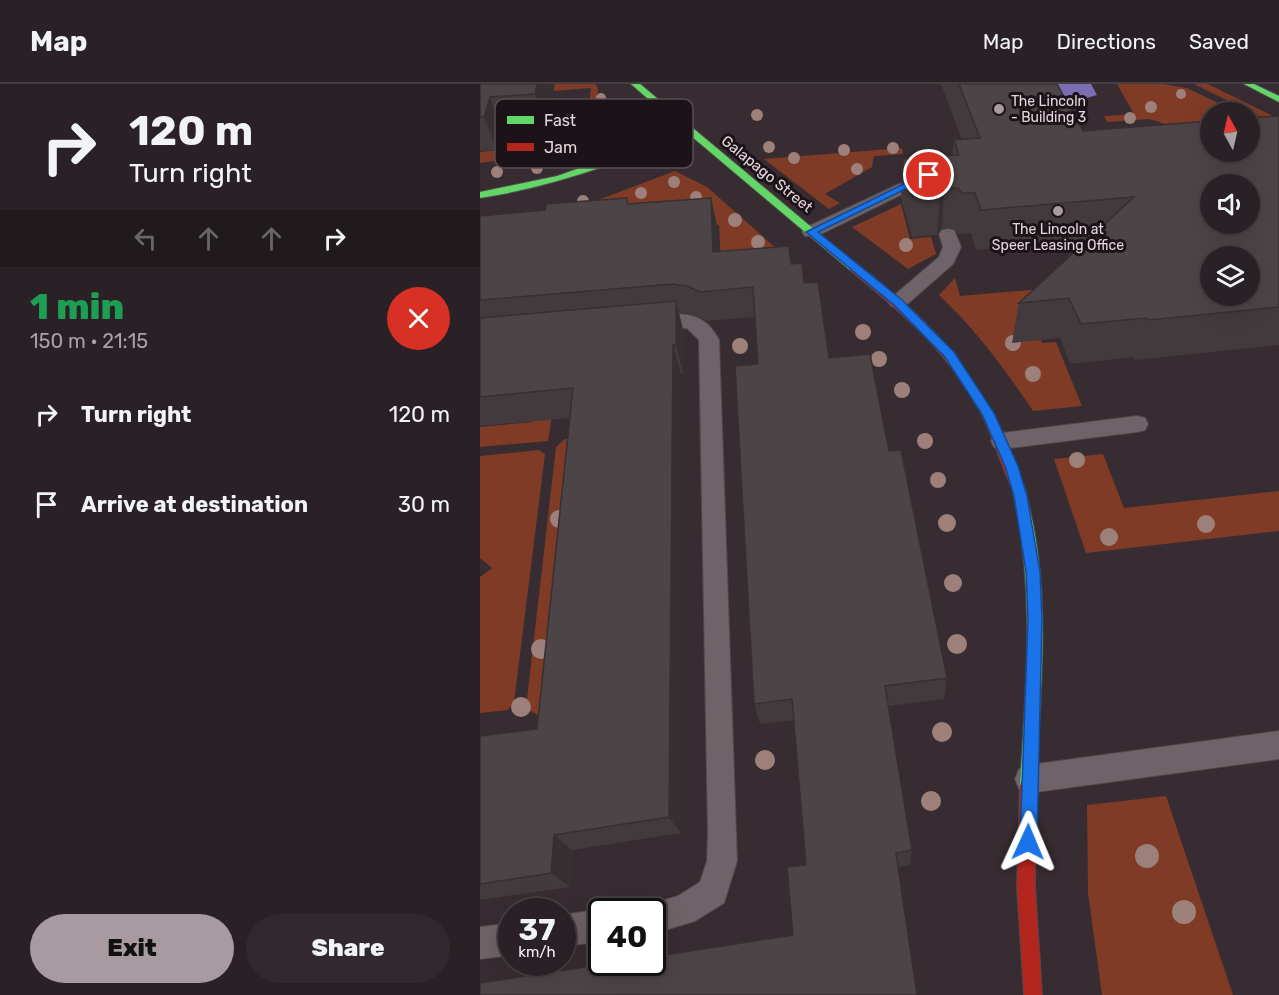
<!DOCTYPE html>
<html lang="en">
<head>
<meta charset="utf-8">
<style>
  body { margin:0; font-family:Rubik,sans-serif; background:#31292d; color:#f1f3f6; height:100vh; display:flex; flex-direction:column; font-size:22px; white-space:nowrap }
  * { box-sizing:border-box; margin:0 }
  p { font-size:20px; color:#a5a3a7 }
  .icon { flex:none; width:33px; height:33px; fill:none; stroke:currentColor; stroke-width:2; stroke-linecap:round; stroke-linejoin:round }
  .map { position:relative; flex:1; overflow:hidden }
  .drawer { display:flex; flex-direction:column; background:#292125; width:480px }
  .drawer>* { flex:none }
  .hud { background:#292125; color:#f1f3f6; overflow:hidden }
  .needle { width:39px; rotate:352deg }
  .controls { position:absolute; left:720px; top:18px; display:grid; gap:12px }
  .controls a { display:grid; place-items:center; width:60px; height:60px; border-radius:50%; background:#292125; box-shadow:0 6px 24px #0002,0 0 0 2px #453e42; font-size:30px }
  .speed { position:absolute; left:18px; top:814px; display:flex; gap:12px; font-size:30px; font-weight:700; text-align:center }
  .speed>* { display:grid; place-content:center; width:78px; height:78px; border-radius:50%; background:#292125; box-shadow:0 6px 24px #0002,0 0 0 2px #453e42; line-height:1 }
  .speed small { font-size:15px; font-weight:400 }
  .speed .limit { border:3px solid #111; border-radius:9px; background:#fff; color:#111 }
  .pin { position:absolute; display:grid; place-items:center; width:51px; height:51px; color:#fff; margin:-26px; border:3px solid #fff; border-radius:50%; box-shadow:0 2px 6px #0007 }
  .me { position:absolute; width:66px; margin:-33px; rotate:1deg; stroke-linejoin:round; filter:drop-shadow(0 0 4px #0008) }
  .turn { display:flex; align-items:center; gap:21px; height:126px; padding:0 30px; font-size:27px }
  .turn .icon { width:78px; height:78px; stroke-width:2.5 }
  .turn b { display:block; font-size:42px; line-height:51px }
  .lanes { display:flex; align-items:center; height:57px; padding:0 30px; background:#0003; justify-content:center; gap:30px; direction:ltr }
  .lanes .off { opacity:.35 }
  .round { display:grid; place-items:center; flex:none; width:63px; height:63px; border-radius:32px; background:#31292d }
  .overview { display:flex; align-items:center; justify-content:space-between; height:102px; padding:0 30px }
  h1 { font-size:36px; font-weight:800; line-height:45px; color:#1e9e55 }
  .action { display:flex; gap:12px; margin-top:auto; padding:12px 30px }
  .action a { flex:1; height:69px; border-radius:36px; background:#a79aa0; color:#111; font-size:24px; font-weight:800; line-height:69px; text-align:center }
  .action a+a { background:#31292d; color:#f1f3f6 }
  ul { padding:0; list-style:none }
  li { display:flex; align-items:center; gap:18px; height:90px; padding:0 30px }
  li div { flex:1 }
  li b { display:block; font-size:22px }
  li em { font-style:normal }
  header { display:flex; align-items:center; gap:36px; box-sizing:border-box; height:84px; padding:0 30px; background:#292125; border-bottom:2px solid #453e42 }
  header strong { font-size:28px }
  nav { display:flex; gap:33px; margin-inline-start:auto; font-size:21px }
  main { display:flex; flex:1; min-height:0 }
  .map>svg:first-child { display:block }
</style>
</head>
<body>
<header>
<strong>Map</strong>
<nav><a>Map</a><a>Directions</a><a>Saved</a></nav>
</header>
<main>
<section class="drawer">
<div class="hud">
<div class="turn"><svg class="icon" aria-label="right" viewBox="0 0 24 24"><path d="M7 20v-9h11M14 6l5 5-5 5"/></svg><div><b>120 m</b>Turn right</div></div>
<div class="lanes"><svg class="icon off" aria-label="left" viewBox="0 0 24 24"><path d="M17 20v-9H6M10 6l-5 5 5 5"/></svg><svg class="icon off" aria-label="ahead" viewBox="0 0 24 24"><path d="M12 20V5M6 11l6-6 6 6"/></svg><svg class="icon off" aria-label="ahead" viewBox="0 0 24 24"><path d="M12 20V5M6 11l6-6 6 6"/></svg><svg class="icon" aria-label="right" viewBox="0 0 24 24"><path d="M7 20v-9h11M14 6l5 5-5 5"/></svg></div>
</div>
<div class="overview"><div><h1>1 min</h1><p>150 m · 21:15</p></div><a class="round" style="background:#d93025;color:#fff"><svg class="icon" aria-label="close" viewBox="0 0 24 24"><path d="M6 6l12 12M18 6L6 18"/></svg></a></div>
<ul>
<li><svg class="icon" aria-label="right" viewBox="0 0 24 24"><path d="M7 20v-9h11M14 6l5 5-5 5"/></svg><div><b>Turn right</b></div><em>120 m</em></li>
<li><svg class="icon" aria-label="arrive" viewBox="0 0 24 24"><path d="M6 21V4h12l-3 4 3 4H6"/></svg><div><b>Arrive at destination</b></div><em>30 m</em></li>
</ul>
<div class="action"><a>Exit</a><a>Share</a></div>
</section>
<div class="map">
<svg width="799" height="911" viewBox="0 0 799 911">
  <rect width="100%" height="100%" fill="#372c31"/>
  <g fill="#7f3b25">
    <polygon points="47,0 115,0 118,4 115,58 68,70 0,79 0,68 20,66 25,47 107,40 111,4 21,11"/>
    <polygon points="637,0 683,0 707,4 757,28 730,28 730,68 701,76 711,48 669,35 627,38 624,32 654,30"/>
    <polygon points="714,0 728,0 799,35 799,42"/>
    <polygon points="422,64 423,70 394,72 392,83 345,110 360,119 349,125 284,75"/>
    <polygon points="195,87 227,103 323,188 242,195 239,141 157,148 118,116"/>
    <polygon points="421,120 430,155 451,153 456,170 428,185 372,143"/>
    <path d="M475,194l5,18 105,-9 -31,33 8,23 14,-1 26,64 -49,5c-28,-42 -57,-81 -94,-116z"/>
    <polygon points="72,332 68,357 0,363 0,343 53,338 54,334"/>
    <polygon points="101,354 64,635 46,624 76,363 85,355"/>
    <polygon points="59,366 65,370 34,618 28,626 0,629 0,493 12,484 0,474 0,372"/>
    <polygon points="623,370 644,424 799,407 799,447 606,469 574,375"/>
    <polygon points="686,712 753,911 622,911 608,809 607,721"/>
  </g>
  <polygon fill="#7a6db2" points="574,0 611,0 617,11 607,14 606,18 598,19 594,15 582,14"/>
  <g fill="none" stroke-linecap="round" stroke-linejoin="round">
    <defs>
      <g id="lane">
        <polygon points="449,86 457,91 455,94 337,152 325,152 322,148 325,144"/>
        <polygon points="468,145 474,146 481,163 473,180 425,222 418,224 411,222 408,218 411,214 459,173 463,163 459,150 462,146"/>
        <path d="M196,230c21,0 33,7 43,26l18,521 -13,42 -29,18 -43,13v-22h-13l2,-5 37,-11 22,-14 7,-21 1,-27 -9,-494 -12,-12 -37,3 -7,-2 -3,-5 3,-5z"/>
        <polygon points="657,332 665,334 668,340 665,346 657,348 522,365 514,363 511,357 514,351 522,349"/>
        <polygon points="799,647 799,675 549,709 539,705 535,695 539,685 549,681"/>
        <polygon points="122,825 129,828 122,828 122,857 82,863 82,831"/>
        <polygon points="32,839 32,871 0,875 0,843"/>
      </g>
      <g id="fast">
        <path d="M151,0h9l218,182v4h-8l-160,-135c-69,26 -136,52 -210,63v-6l77,-16 128,-45z"/>
        <polygon points="764,0 774,0 799,12 799,18"/>
        <path d="M537,395c9,3 9,15 11,23 24,93 12,190 8,284l-2,6 -6,2 -6,-2 -2,-6c6,-104 16,-199 -9,-302z"/>
      </g>
      <g id="jam">
        <path d="M374,181c13,4 26,18 37,27 64,52 105,115 132,192l-1,4h-10c-11,-22 -17,-47 -28,-69 -32,-64 -79,-104 -134,-149v-4z"/>
        <polygon points="548,694 554,696 556,702 555,802 562,911 544,911 537,802 540,702 542,696"/>
      </g>
    </defs>
    <use href="#lane" stroke="#51484c" stroke-width="2"/>
    <use href="#fast" stroke="#51484c" stroke-width="2"/>
    <use href="#jam" stroke="#51484c" stroke-width="2"/>
    <use href="#lane" fill="#6d6368" fill-rule="evenodd"/>
    <use href="#fast" fill="#63d668" fill-rule="evenodd"/>
    <use href="#jam" fill="#b3261e" fill-rule="evenodd"/>
  </g>
  <g fill="#9e807a">
    <circle cx="701" cy="10" r="5"/>
    <circle cx="121" cy="14" r="5"/>
    <circle cx="671" cy="23" r="6"/>
    <circle cx="277" cy="31" r="6"/>
    <circle cx="650" cy="34" r="6"/>
    <circle cx="289" cy="63" r="6"/>
    <circle cx="413" cy="64" r="6"/>
    <circle cx="364" cy="66" r="6"/>
    <circle cx="314" cy="74" r="6"/>
    <circle cx="57" cy="84" r="6"/>
    <circle cx="377" cy="85" r="6"/>
    <circle cx="17" cy="88" r="6"/>
    <circle cx="194" cy="98" r="6"/>
    <circle cx="161" cy="109" r="6"/>
    <circle cx="216" cy="113" r="6"/>
    <circle cx="103" cy="117" r="6"/>
    <circle cx="255" cy="136" r="7"/>
    <circle cx="278" cy="158" r="7"/>
    <circle cx="426" cy="161" r="7"/>
    <circle cx="383" cy="248" r="8"/>
    <circle cx="533" cy="259" r="8"/>
    <circle cx="260" cy="262" r="8"/>
    <circle cx="399" cy="275" r="8"/>
    <circle cx="553" cy="290" r="8"/>
    <circle cx="422" cy="306" r="8"/>
    <circle cx="445" cy="357" r="8"/>
    <circle cx="597" cy="376" r="8"/>
    <circle cx="458" cy="396" r="8"/>
    <circle cx="79" cy="435" r="9"/>
    <circle cx="467" cy="439" r="9"/>
    <circle cx="726" cy="440" r="9"/>
    <circle cx="629" cy="453" r="9"/>
    <circle cx="473" cy="499" r="9"/>
    <circle cx="477" cy="560" r="10"/>
    <circle cx="61" cy="565" r="10"/>
    <circle cx="41" cy="623" r="10"/>
    <circle cx="462" cy="648" r="10"/>
    <circle cx="285" cy="676" r="10"/>
    <circle cx="451" cy="717" r="10"/>
    <circle cx="667" cy="772" r="12"/>
    <circle cx="704" cy="828" r="12"/>
  </g>
  <g fill="#423a3d">
    <polygon points="0,0 75,0 66,43 22,46 17,66 0,67"/>
    <polygon points="461,0 577,0 603,47 799,32 799,261 655,276 654,273 590,280 580,254 532,259 539,219 607,156 496,166 491,149 478,150 474,144 462,144 457,151 432,153 421,115 422,75 472,71 474,56 482,56"/>
    <polygon points="231,114 237,142 238,168 311,180 324,199 349,274 409,367 467,594 464,615 408,622 432,766 430,781 418,783 313,851 326,781 314,636 280,640 274,620 278,280 275,233 227,237 214,231 199,229 203,246 203,289 201,290 201,749 92,766 90,803 0,816 0,652 57,645 90,334 0,342 0,132"/>
  </g>
  <g fill="#363032">
    <polygon points="57,0 75,0 66,43 55,10"/>
    <polygon points="10,13 22,46 17,66 4,33"/>
    <polygon points="464,104 462,144 457,151 460,111"/>
    <polygon points="231,114 237,142 239,197 233,168"/>
    <polygon points="196,217 203,246 203,289 196,261"/>
    <polygon points="193,261 201,290 201,749 189,733"/>
    <polygon points="74,751 92,766 90,803 71,789"/>
  </g>
  <g fill="#4d4447" stroke="#363032" stroke-width="1.5" fill-rule="evenodd">
    <polygon points="0,0 57,0 55,10 10,13 4,33 0,33"/>
    <path d="M479,0h98l26,47 127,-10v31h40v-34l29,-2v191l-130,13 -2,-2 -66,6 -12,-26 -50,5 115,-106 -153,13 -6,-17h-13l-4,-5h-14l-4,7 -27,2 -11,-38 57,-4 -5,-15 26,-2zM730,100h40v40h-40zM730,172h40v40h-40z"/>
    <polygon points="147,114 147,120 231,114 233,168 309,162 311,180 322,179 324,199 338,198 349,274 390,270 409,367 421,366 467,594 405,602 432,766 416,769 437,911 0,911 0,899 131,879 172,879 172,873 313,851 307,783 326,781 312,615 274,620 255,282 278,280 273,203 220,208 207,202 193,200 0,216 0,132 65,126 66,120"/>
    <polygon points="196,217 196,261 193,261 189,733 74,751 71,789 0,800 0,652 57,645 93,304 0,313 0,234"/>
  </g>
  <polygon fill="#1a73e8" stroke="#114b97" stroke-width="1.5" points="446,89 454,91 338,148 422,216 474,268 514,329 538,382 547,412 560,488 562,535 557,758 554,764 548,766 542,764 540,758 548,535 546,488 534,412 525,382 502,330 465,273 414,221 326,148"/>
  <g fill="#a79aa0" stroke="#1c1318" stroke-width="2">
    <circle cx="519" cy="25" r="6"/>
    <circle cx="578" cy="127" r="6"/>
  </g>
  <g text-anchor="middle" dominant-baseline="central" stroke-width="6" stroke-linejoin="round" paint-order="stroke">
    <g font-size="14" fill="#e3d6dc" stroke="#1c1318" text-anchor="start">
      <text x="531" y="17">The Lincoln<tspan x="531" dy="16">- Building 3</tspan></text>
      <text x="578" y="145" text-anchor="middle">The Lincoln at<tspan x="578" dy="16">Speer Leasing Office</tspan></text>
    </g>
    <g font-size="15" fill="#e3d6dc" stroke="#1c1318">
      <text transform="translate(287 90) rotate(39)">Galapago Street</text>
    </g>
  </g>
  <rect x="15" y="15" width="198" height="69" rx="9" fill="#1c1318" stroke="#584e53" stroke-width="1.5"/>
  <rect x="27" y="32" width="27" height="8" fill="#63d668"/>
  <rect x="27" y="59" width="27" height="8" fill="#b3261e"/>
  <g font-size="16" fill="#e3d6dc">
    <text x="64" y="42">Fast</text>
    <text x="64" y="69">Jam</text>
  </g>
</svg>
<div class="controls">
<a><svg class="needle" viewBox="-14 -14 28 28"><path d="M0-13l5 13h-10z" fill="#e53935"/><path d="M0 13l5-13h-10z" fill="#a5a3a7"/></svg></a>
<a><svg class="icon" aria-label="sound" viewBox="0 0 24 24"><path d="M4 9h4l5-4v14l-5-4H4zM17 9q2 3 0 6"/></svg></a>
<a><svg class="icon" aria-label="layers" viewBox="0 0 24 24"><path d="M12 4l9 5-9 5-9-5zM3 14l9 5 9-5"/></svg></a>
</div>
<div class="speed"><div>37<small>km/h</small></div><div class="limit">40</div></div>
<div class="pin" style="left:449px;top:91px;background:#d93025"><svg class="icon" aria-label="arrive" viewBox="0 0 24 24"><path d="M6 21V4h12l-3 4 3 4H6"/></svg></div>
<svg class="me" style="left:548px;top:758px" viewBox="-20 -20 40 40"><path d="M0-17L14 15 0 8-14 15z" fill="#1a73e8" stroke="#fff" stroke-width="4"/></svg>
</div>
</main>
</body>
</html>
